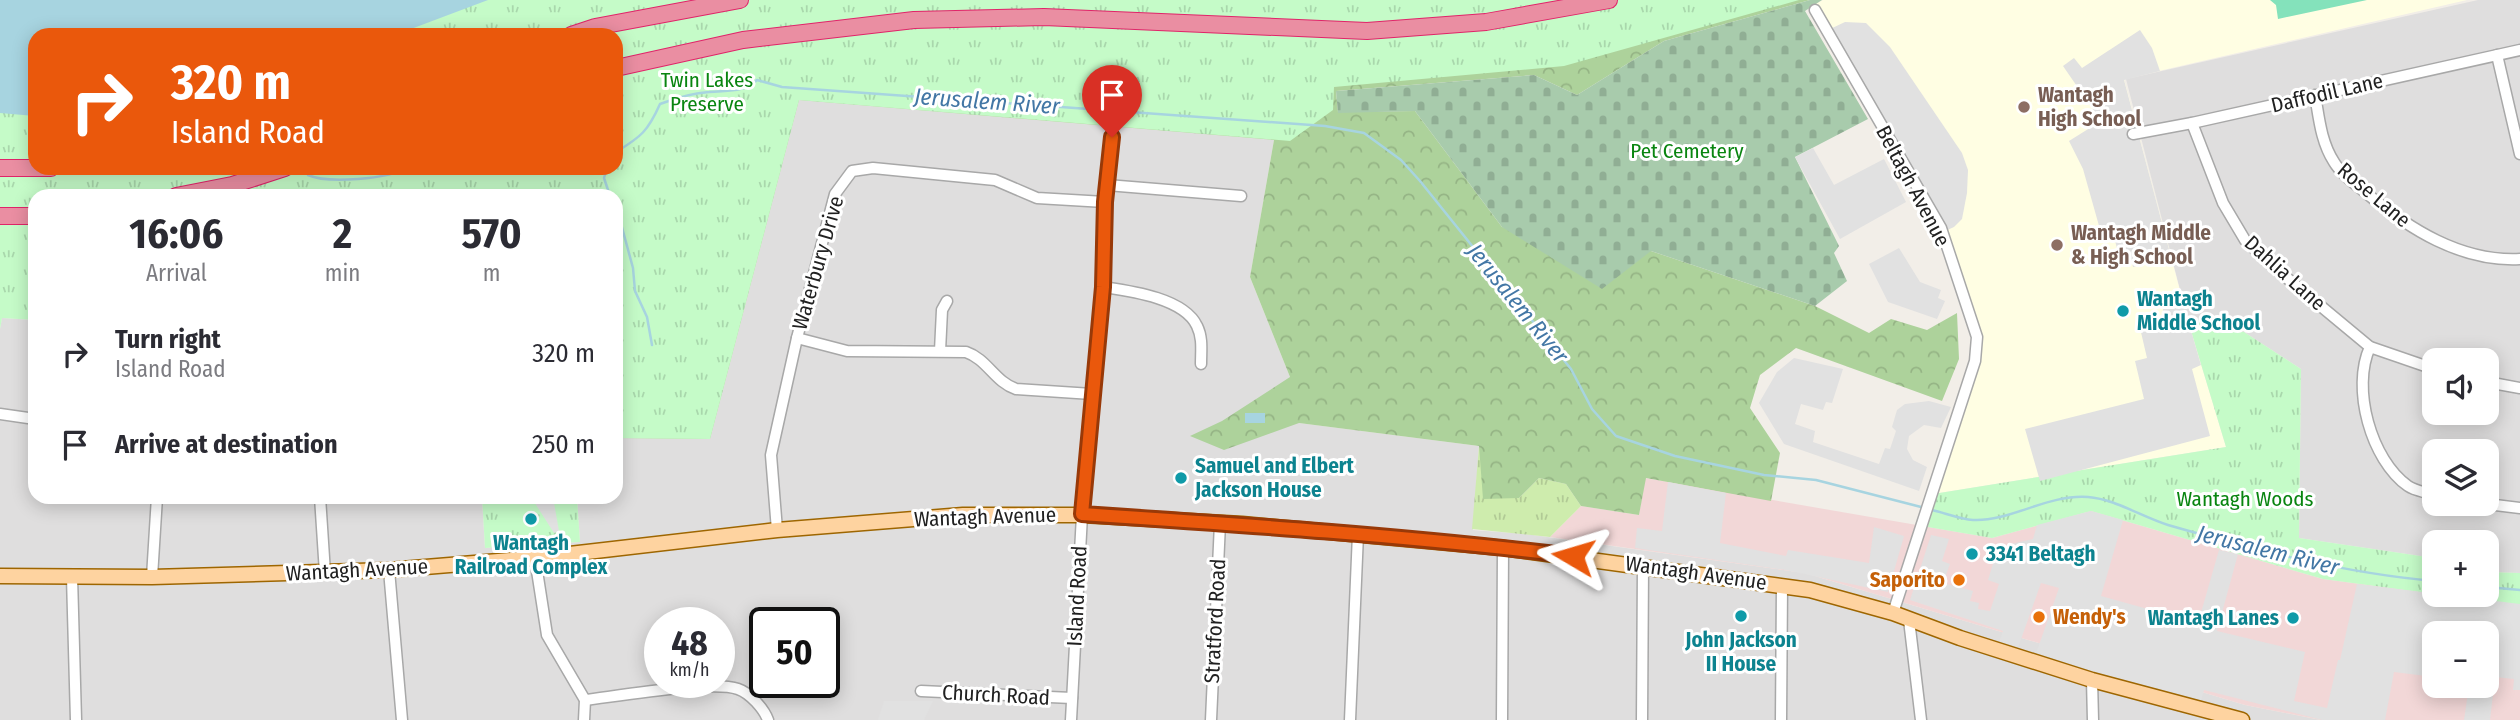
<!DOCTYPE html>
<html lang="en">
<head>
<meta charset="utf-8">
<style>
  body { margin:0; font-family:"Fira Sans Condensed",sans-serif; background:#f2f2f3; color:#2b2b33; height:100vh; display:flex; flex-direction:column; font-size:26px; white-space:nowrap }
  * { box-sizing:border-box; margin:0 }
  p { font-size:23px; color:#7c7c81 }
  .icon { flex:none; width:38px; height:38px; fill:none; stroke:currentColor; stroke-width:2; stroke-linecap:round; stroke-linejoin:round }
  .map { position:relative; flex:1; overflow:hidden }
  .drawer { position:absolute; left:28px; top:189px; width:595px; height:315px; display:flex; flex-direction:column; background:#fff; border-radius:21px; box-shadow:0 4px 18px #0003 }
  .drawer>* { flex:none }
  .hud { position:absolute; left:28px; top:28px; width:595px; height:147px; border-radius:21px; box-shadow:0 4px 18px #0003; background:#ea580c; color:#fff; overflow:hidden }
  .buttons { position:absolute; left:2422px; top:348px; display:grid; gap:14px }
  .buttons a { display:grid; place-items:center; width:77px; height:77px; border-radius:14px; background:#fff; box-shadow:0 4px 18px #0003; font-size:35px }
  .speed { position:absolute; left:644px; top:607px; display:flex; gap:14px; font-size:35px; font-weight:700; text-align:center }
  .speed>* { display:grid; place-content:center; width:91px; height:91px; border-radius:50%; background:#fff; box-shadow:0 4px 18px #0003; line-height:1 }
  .speed small { font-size:18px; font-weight:400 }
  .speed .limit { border:4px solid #111; border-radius:10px; background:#fff; color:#111 }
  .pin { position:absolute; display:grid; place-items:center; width:60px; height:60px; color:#fff; margin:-72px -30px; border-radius:50% 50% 50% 0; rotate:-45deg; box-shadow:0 0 7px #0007 }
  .pin .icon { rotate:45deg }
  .me { position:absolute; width:77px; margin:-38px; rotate:277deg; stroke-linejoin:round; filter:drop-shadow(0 0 5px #0008) }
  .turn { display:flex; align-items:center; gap:24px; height:147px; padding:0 28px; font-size:32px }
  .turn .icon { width:91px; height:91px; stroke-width:2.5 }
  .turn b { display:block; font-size:49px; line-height:60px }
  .eta { display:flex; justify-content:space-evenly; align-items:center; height:119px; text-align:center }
  .eta b { font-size:42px; font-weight:700; line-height:49px }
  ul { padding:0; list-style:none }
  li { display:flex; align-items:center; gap:21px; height:91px; padding:0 28px }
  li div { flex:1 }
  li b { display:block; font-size:26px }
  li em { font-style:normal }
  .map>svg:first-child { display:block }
</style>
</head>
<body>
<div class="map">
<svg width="2520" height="720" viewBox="0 0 2520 720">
  <defs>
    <pattern id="grass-tufts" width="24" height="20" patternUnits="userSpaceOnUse" patternTransform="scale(1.75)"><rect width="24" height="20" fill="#ceecad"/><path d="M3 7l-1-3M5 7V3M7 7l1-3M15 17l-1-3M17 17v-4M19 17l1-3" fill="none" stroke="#b1ca95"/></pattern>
    <pattern id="forest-crowns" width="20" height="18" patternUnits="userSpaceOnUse" patternTransform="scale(1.75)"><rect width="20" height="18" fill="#add29b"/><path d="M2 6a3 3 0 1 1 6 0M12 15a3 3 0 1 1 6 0" fill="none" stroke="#95b485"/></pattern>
    <pattern id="cemetery-stones" width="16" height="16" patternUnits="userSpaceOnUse" patternTransform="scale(1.75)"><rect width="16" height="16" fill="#a8cbac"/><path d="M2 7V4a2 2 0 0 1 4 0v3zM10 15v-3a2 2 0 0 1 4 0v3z" fill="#90ae94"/></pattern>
    <pattern id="park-tufts" width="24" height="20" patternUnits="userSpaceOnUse" patternTransform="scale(1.75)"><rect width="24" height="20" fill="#c5fbc8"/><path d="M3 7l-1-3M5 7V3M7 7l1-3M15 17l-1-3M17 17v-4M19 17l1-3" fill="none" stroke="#a9d7ac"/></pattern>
  </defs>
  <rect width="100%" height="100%" fill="#f2eee8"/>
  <g fill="#dfdede" fill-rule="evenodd">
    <path d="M2478,0h42v573l-33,-1v-30h-53v16l-135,-20 2,-169 -57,-37 -56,-11 -62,-242zM2434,360h53v53h-53zM2434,452h53v52h-53z"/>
    <path d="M799,100l475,40 -24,137 40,100 9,46 180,23 -6,84 53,4 279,39 440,132 76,15h-2321v-391l2,-11 33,2v177h447l3,51 95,-6 -3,-45h39v-59l94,1zM660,623h59v59h-59zM765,623h59v59h-59z"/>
  </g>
  <path fill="#f2d7d7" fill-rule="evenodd" d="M1645,478l347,60 99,-27 232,68 197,26v115h-199l-76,-15 -440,-132 -255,-36 31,-31 58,9zM2434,634h53v52h-53z"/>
  <polygon fill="#fffee3" points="1823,0 2467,0 2124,79 2188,321 2226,447 1933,494 1976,338 1943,233 1812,6"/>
  <polygon fill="url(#grass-tufts)" points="1479,446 1519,498 1539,478 1566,484 1581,506 1550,537 1472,529"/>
  <polygon fill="url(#forest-crowns)" points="1677,0 1810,0 1664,41 1577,95 1534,75 1336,91 1338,112 1415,111 1502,227 1651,251 1815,306 1869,333 1891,319 1927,330 1957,313 1959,359 1942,401 1796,348 1760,375 1750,408 1780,453 1771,501 1646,478 1639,515 1581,506 1566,484 1539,478 1519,498 1483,499 1479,446 1299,423 1224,450 1190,436 1222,421 1290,377 1250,277 1274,140 799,100 710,439 616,438 616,196 262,196 616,168 616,88"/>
  <polygon fill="url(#cemetery-stones)" points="1810,0 1822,0 1805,11 1868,119 1795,157 1839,246 1834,253 1847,281 1815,306 1651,251 1602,289 1502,227 1415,111 1338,113 1336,91 1534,75 1577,95 1664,41"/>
  <g fill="url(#park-tufts)" fill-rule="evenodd">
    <path d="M0,0h1799l-235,66 -230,21 -1,23 -43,31 -491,-41 -89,339 -94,-1v-242h-581v124l-33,-2 -2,11zM35,35h581v133h-581z"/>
    <polygon points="2188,321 2244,332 2301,369 2299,538 2434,558 2434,594 2323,579 2091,511 1992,538 1922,526 1933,494 2226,447"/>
    <polygon points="482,497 577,497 580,542 485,548"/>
    <polygon points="2487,572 2520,573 2520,605 2441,595 2487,595"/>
  </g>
  <polygon fill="#84e2bb" points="2270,0 2367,0 2278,19 2276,5"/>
  <g fill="#e1e1e1">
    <polygon points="1845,22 1866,23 1890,47 1962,153 1968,170 1967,193 1962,219 1954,227 1943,232 1828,30"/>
    <polygon points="2140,30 2152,48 2160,71 2124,80 2171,257 2133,267 2129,250 2118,252 2114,237 2103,240 2083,169 2069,141 2101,121 2063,66 2074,58 2082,68"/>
    <polygon points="1813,148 1834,185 1884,159 1906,202 1840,239 1795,157"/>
    <polygon points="1899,248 1920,282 1941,290 1938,298 1945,301 1937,319 1888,302 1869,264"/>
    <polygon points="2181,296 2201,365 2192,369 2210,436 2040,481 2025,429 2144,399 2135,361 2147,358 2140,328 2166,321 2161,302"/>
    <polygon points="1794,358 1843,369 1832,403 1826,402 1823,410 1801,404 1795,424 1815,431 1813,442 1879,464 1885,448 1890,449 1896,431 1892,427 1897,410 1905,404 1929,401 1951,407 1941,428 1924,425 1909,436 1907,449 1913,460 1927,467 1919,491 1784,444 1759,403 1777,372"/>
    <polygon points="1668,482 1726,493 1720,543 1786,556 1788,550 1869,563 1874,527 1904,536 1888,592 1786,570 1635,548 1637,528 1662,531"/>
    <polygon points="531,497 553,497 559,531 554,533"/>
    <polygon points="2091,511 2123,520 2101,596 2198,623 2219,550 2238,554 2217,631 2305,652 2294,701 2327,708 2338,660 2340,660 2357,584 2520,604 2520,690 2513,690 2514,679 2495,677 2490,720 2464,720 2469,686 2487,686 2487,634 2434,634 2434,677 2394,672 2385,720 2322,720 2204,690 2199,708 2033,662 2059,588 2041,583 2015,656 1996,650 2003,631 1910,600 1931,535 1949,539 1942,561 1950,564 1943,583 1973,591 1970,601 1979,603 1978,609 1990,611 1999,584 1988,580 1998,547 2033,539 2037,525"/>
    <polygon points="884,701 933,701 924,720 878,720"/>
  </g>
  <g fill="#a7d4e0">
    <polygon points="0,0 488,0 395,35 35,35 35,116 0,113"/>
    <rect x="1245" y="413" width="20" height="10"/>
  </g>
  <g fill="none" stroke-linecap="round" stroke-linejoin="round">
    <g stroke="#a7d4e0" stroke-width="2.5">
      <path d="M616,152c25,-15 32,-21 44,-48 16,-6 32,-11 49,-12 19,-2 34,1 48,-12l25,7 543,39 39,7 37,27 19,21 151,188 21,40 24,27 59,20 89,19 52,5 109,28"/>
      <polyline points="607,168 604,178 610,196"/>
      <path d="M308,175c20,9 80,4 99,-7"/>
      <polyline points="617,209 633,268 635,291 647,317 652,345"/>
      <path d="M1932,510c13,3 28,9 41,10 37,2 74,-26 115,-23 27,2 54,20 80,28 87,25 176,48 266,56"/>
      <polyline points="2487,587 2520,590"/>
    </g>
    <defs>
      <g id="minor">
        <polyline points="1815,10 1941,228 1977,337 1975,361 1893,613"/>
        <polyline points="2497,55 2520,154"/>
        <path d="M2315,95c4,23 6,47 19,67 7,12 21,22 31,30 44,37 96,70 155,67"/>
        <polyline points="2192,123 2223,203 2245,240 2276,269 2370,347 2434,369"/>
        <polyline points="2133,134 2192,123 2520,50"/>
        <polyline points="1107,185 1241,196"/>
        <path d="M1103,287c27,4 81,11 94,39 6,12 4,25 4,38"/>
        <path d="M797,338l50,13 119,1c21,7 29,30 50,37l76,5"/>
        <path d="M2370,347c-19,41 1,113 38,139 7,5 18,6 26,9"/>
        <polyline points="940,351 942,310 947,301"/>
        <polyline points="2487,382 2520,388"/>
        <polyline points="0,414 35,419"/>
        <polyline points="320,497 325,573"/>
        <polyline points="2487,504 2520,508"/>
        <polyline points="777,530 771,455 797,338 835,194 852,171 873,168 995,180 1037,198 1105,202"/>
        <polyline points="535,558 547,635 585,700 584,720"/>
        <polyline points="389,570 402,720"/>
        <polyline points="72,577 76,720"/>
        <polyline points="152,577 157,497"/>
        <polyline points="1909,620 1921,720"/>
        <polyline points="2092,680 2093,720"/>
        <polyline points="921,691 1072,698"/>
        <path d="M585,700c33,-4 127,-20 153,-11 12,4 26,20 30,31"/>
        <polyline points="1071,720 1082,515 1103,287 1105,202 1112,137"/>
        <polyline points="1211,720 1220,523"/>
        <polyline points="1350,720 1358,534"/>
        <polyline points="1502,720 1503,548"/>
        <polyline points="1642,720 1643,565"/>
        <polyline points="1781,720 1782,585"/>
      </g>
      <polyline id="major" points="0,576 152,577 389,570 535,558 777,530 963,515 1082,515 1242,524 1503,548 1810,590 1893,613 1960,638 2092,680 2242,720"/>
      <g id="highway">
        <polyline points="571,35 595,27 740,0"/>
        <polyline points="616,68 743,40 914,20 1044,17 1367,31 1486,22 1609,0"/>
        <polyline points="0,168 51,168"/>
        <polyline points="176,196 232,185 285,168"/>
        <polyline points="0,216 35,216"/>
      </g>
    </defs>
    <use href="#minor" stroke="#a8a8a8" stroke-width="13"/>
    <use href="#major" stroke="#9e6600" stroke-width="17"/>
    <use href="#highway" stroke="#e02469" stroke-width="18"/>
    <use href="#minor" stroke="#fff" stroke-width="10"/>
    <use href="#major" stroke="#fed3a0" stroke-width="14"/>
    <use href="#highway" stroke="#ea8ea2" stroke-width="16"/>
  </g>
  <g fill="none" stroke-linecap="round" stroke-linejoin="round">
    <defs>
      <path id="route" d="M1112,137l-7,65 -2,85 -21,227c164,11 328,22 491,42"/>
    </defs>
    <use href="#route" stroke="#983908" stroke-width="18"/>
    <use href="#route" stroke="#ea580c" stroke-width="12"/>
  </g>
  <g fill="#8d6e63" stroke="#fff" stroke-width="2.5">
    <circle cx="2024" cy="107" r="7"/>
    <circle cx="2057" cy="245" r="7"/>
  </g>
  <g fill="#0f9aa8" stroke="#fff" stroke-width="2.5">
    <circle cx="2123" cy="311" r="7"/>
    <circle cx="1181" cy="478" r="7"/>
    <circle cx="531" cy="519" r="7"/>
    <circle cx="1972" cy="554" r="7"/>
    <circle cx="1741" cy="616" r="7"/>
    <circle cx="2293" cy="618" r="7"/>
  </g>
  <g fill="#e8710a" stroke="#fff" stroke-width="2.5">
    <circle cx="1959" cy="580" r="7"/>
    <circle cx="2039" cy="617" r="7"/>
  </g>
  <g text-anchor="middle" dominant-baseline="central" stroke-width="6" stroke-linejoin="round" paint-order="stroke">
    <g font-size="21" fill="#098510" stroke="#fff">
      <text x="707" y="80">Twin Lakes<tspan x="707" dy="24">Preserve</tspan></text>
      <text x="1687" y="151">Pet Cemetery</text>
      <text x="2245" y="499">Wantagh Woods</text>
    </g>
    <g font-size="21" fill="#212121" stroke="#fff">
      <text transform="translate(2327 93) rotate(-13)">Daffodil Lane</text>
      <text transform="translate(1913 186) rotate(62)">Beltagh Avenue</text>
      <text transform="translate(2374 195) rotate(40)">Rose Lane</text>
      <text transform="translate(818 263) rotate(-74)">Waterbury Drive</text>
      <text transform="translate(2285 273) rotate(42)">Dahlia Lane</text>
      <text transform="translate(985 517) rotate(-2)">Wantagh Avenue</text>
      <text transform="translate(357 570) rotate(-3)">Wantagh Avenue</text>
      <text transform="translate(1696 573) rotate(8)">Wantagh Avenue</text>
      <text transform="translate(1077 596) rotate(-87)">Island Road</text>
      <text transform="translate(1215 621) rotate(-87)">Stratford Road</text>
      <text transform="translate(996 695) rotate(3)">Church Road</text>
    </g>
    <g font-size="21" font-weight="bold" fill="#785e54" stroke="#fff" text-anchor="start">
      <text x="2038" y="95">Wantagh<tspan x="2038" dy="24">High School</tspan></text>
      <text x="2071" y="233">Wantagh Middle<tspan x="2071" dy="24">&amp; High School</tspan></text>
    </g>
    <g font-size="21" font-weight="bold" fill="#0d838f" stroke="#fff" text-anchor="start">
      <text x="2137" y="299">Wantagh<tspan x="2137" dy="24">Middle School</tspan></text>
      <text x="1195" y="466">Samuel and Elbert<tspan x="1195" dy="24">Jackson House</tspan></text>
      <text x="531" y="543" text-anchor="middle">Wantagh<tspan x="531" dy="24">Railroad Complex</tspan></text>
      <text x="1986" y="554">3341 Beltagh</text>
      <text x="2279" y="618" text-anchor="end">Wantagh Lanes</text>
      <text x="1741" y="640" text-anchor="middle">John Jackson<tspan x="1741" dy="24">II House</tspan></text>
    </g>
    <g font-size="21" font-weight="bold" fill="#c56008" stroke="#fff" text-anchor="end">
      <text x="1945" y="580">Saporito</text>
      <text x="2053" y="617" text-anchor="start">Wendy's</text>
    </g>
    <g font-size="23" font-style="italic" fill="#4377a5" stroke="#fff">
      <text transform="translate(987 101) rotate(4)">Jerusalem River</text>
      <text transform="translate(1518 303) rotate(51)">Jerusalem River</text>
      <text transform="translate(2268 550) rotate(14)">Jerusalem River</text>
    </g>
  </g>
</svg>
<div class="buttons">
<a><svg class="icon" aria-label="sound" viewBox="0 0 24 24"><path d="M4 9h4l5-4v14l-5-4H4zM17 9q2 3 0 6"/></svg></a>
<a><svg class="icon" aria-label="layers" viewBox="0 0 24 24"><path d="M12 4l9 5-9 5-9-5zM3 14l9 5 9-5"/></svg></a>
<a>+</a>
<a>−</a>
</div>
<div class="speed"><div>48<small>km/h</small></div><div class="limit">50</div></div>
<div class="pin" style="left:1112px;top:137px;background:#d93025"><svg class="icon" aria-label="arrive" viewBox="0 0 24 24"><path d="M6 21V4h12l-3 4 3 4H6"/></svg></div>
<svg class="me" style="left:1573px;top:556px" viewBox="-20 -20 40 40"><path d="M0-17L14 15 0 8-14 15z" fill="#ea580c" stroke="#fff" stroke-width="4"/></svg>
<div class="hud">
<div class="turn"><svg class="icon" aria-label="right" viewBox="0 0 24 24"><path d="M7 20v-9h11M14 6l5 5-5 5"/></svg><div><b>320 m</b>Island Road</div></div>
</div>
<section class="drawer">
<div class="eta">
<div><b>16:06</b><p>Arrival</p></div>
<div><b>2</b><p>min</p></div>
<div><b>570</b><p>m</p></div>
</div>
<ul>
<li><svg class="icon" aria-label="right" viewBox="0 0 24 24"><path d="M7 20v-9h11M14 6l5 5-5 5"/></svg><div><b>Turn right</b><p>Island Road</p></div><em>320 m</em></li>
<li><svg class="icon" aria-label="arrive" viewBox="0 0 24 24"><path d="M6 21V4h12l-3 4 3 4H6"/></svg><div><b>Arrive at destination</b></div><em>250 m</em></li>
</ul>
</section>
</div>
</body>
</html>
